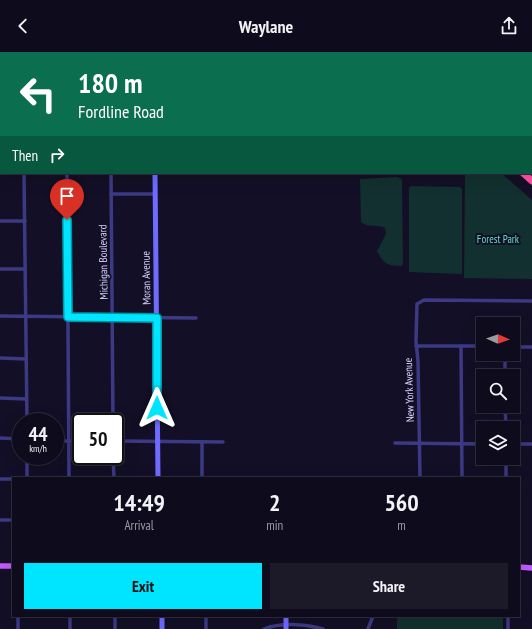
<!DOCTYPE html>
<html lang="en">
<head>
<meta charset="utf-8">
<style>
  body { margin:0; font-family:"PT Sans Narrow",sans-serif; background:#1c1929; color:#f1f3f6; height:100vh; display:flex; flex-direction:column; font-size:15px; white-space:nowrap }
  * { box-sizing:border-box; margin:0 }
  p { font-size:13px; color:#9b9ba3 }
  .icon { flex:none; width:22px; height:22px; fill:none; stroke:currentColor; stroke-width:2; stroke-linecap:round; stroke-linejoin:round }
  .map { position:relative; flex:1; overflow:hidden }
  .drawer { position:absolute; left:12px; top:425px; width:508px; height:140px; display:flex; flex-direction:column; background:#0e0b1c; border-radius:0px; box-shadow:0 4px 16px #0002,0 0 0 1px #2e2b3b }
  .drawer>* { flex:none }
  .guide { position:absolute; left:0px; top:0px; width:532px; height:122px; box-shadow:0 4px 16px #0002,0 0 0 1px #2e2b3b; background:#0b6e4f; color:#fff; overflow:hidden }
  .needle { width:26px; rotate:92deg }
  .controls { position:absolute; left:476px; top:265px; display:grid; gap:8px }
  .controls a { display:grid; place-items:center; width:44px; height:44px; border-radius:0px; background:#0e0b1c; box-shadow:0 4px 16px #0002,0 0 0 1px #2e2b3b; font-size:20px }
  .speed { position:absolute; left:12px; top:361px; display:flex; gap:8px; font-size:20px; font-weight:700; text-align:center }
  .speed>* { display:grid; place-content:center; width:52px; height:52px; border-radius:50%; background:#0e0b1c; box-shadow:0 4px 16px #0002,0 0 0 1px #2e2b3b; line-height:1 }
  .speed small { font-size:10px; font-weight:400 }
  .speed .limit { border:2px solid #111; border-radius:6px; background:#fff; color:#111 }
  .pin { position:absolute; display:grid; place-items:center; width:34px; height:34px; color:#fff; margin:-41px -17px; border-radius:50% 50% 50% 0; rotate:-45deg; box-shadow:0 0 4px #0007 }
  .pin .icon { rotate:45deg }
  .me { position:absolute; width:44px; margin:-22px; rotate:0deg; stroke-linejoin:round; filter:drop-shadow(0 0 3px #0008) }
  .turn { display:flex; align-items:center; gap:14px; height:84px; padding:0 12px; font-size:18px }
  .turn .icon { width:52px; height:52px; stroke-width:2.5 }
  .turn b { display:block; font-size:28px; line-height:34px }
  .then { display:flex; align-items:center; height:38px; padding:0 12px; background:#0003; gap:8px; font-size:15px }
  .eta { display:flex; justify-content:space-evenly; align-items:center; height:68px; text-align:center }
  .eta b { font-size:24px; font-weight:700; line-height:28px }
  .button { display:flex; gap:8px; margin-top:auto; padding:8px 12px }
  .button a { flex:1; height:46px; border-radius:0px; background:#00e5ff; color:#111; font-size:16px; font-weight:700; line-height:46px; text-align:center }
  .button a+a { background:#1c1929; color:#f1f3f6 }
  header { display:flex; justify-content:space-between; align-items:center; height:52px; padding:0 12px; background:#0e0b1c; font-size:18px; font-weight:700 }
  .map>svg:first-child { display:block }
</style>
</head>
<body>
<header><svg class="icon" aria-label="back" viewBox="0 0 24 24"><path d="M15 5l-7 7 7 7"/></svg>Waylane<svg class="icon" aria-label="share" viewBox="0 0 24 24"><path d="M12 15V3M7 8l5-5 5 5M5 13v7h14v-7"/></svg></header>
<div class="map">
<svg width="532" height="577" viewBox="0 0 532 577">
  <rect width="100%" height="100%" fill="#130f26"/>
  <g fill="#12302f">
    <polygon points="465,121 501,121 532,148 532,227 464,226"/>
    <path d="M396,125l4,1 2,2 1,84 -2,2c-15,-1 -16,-1 -24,-15l9,-17 -1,-6c-8,-4 -17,0 -24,-6l-1,-43z"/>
    <polygon points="411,134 460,135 462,137 462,222 409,220 409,136"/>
    <rect x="397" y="564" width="106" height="13"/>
  </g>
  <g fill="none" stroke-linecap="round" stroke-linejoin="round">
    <g stroke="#0c2248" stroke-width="1">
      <polyline points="166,1 167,0"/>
      <polyline points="0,88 1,87"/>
    </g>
    <g stroke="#3d3a85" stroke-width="3.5">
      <polyline points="485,0 486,1"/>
      <polyline points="36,1 40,0"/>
      <polyline points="0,11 1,11"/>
      <polyline points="531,24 532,24"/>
      <polyline points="531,69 532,69"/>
      <polyline points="0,121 1,121"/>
      <polyline points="24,121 27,370"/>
      <polyline points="67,121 69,426"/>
      <polyline points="111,121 113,370"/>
      <polyline points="111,142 155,142"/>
      <polyline points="0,169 25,169"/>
      <polyline points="0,217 25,217"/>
      <polyline points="0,264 196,266"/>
      <polyline points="416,294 483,294"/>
      <polyline points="461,294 462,426"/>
      <polyline points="513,295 532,295"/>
      <polyline points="505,302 505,324"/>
      <polyline points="0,306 26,307"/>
      <polyline points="0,346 26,347"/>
      <polyline points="505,354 506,376"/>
      <polyline points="0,386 21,387"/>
      <polyline points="55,389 81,389"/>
      <polyline points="115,389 223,390"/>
      <polyline points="202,390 202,426"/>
      <polyline points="395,391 483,392"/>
      <polyline points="513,392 532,392"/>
      <polyline points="113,404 114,426"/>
      <polyline points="506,406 506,426"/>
      <polyline points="27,426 27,404"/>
      <polyline points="420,426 418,309 416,289 417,252 424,248 532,249"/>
      <polyline points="0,427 13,427"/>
      <polyline points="0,468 13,468"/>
      <polyline points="18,564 18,577"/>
      <polyline points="70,564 70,577"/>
      <polyline points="115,564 115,577"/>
      <polyline points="508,564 508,577"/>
      <polyline points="206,577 206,564"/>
      <path d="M264,577c17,-7 41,-5 59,0"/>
      <polyline points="368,577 373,564"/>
    </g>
    <g stroke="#6f6bff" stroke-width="5">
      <polyline points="124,1 125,0"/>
      <polyline points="155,1 155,0"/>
      <polyline points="0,46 1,46"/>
      <polyline points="155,121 158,426"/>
      <polyline points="162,564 162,577"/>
      <polyline points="286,577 286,564"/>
    </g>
    <g stroke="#c25bff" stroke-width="5.5">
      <polyline points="0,514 13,514"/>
      <polyline points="519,515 532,516"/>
    </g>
    <g stroke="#ff4fa3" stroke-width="7">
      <polyline points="385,0 386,1"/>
      <polyline points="399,0 400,1"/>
      <polyline points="531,115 532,116"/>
      <polyline points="523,121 532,129"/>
    </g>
    <g stroke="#00e5ff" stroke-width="1" stroke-dasharray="6 5" stroke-linecap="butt">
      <polyline points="423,0 424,1"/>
      <polyline points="531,97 532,98"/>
    </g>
  </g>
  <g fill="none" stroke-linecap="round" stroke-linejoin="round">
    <defs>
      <polyline id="route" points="67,168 68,265 157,266 157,356"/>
    </defs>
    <use href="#route" stroke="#0095a6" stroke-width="10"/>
    <use href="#route" stroke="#00e5ff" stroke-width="7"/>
  </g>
  <g text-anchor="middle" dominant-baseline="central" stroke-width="4" stroke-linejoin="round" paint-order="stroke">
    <g font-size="11" fill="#5fe0c0" stroke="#130f26">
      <text x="498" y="187">Forest Park</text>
    </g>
    <g font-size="11" fill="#d9d4ff" stroke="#130f26">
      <text transform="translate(103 210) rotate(-91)">Michigan Boulevard</text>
      <text transform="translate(146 226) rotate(-91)">Moran Avenue</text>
      <text transform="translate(409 338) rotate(-92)">New York Avenue</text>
    </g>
  </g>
</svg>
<div class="controls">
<a><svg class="needle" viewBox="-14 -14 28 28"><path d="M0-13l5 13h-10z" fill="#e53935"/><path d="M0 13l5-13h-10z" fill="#9b9ba3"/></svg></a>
<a><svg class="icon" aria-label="search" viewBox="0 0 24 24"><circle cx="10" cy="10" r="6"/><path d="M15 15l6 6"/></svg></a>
<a><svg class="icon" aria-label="layers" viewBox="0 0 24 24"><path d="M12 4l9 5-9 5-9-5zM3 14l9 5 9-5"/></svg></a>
</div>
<div class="speed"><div>44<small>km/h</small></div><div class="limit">50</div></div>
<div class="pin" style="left:67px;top:168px;background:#d93025"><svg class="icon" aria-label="arrive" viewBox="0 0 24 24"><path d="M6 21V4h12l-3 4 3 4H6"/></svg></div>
<svg class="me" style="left:157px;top:356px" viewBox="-20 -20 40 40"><path d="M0-17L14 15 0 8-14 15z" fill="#00e5ff" stroke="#fff" stroke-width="4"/></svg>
<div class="guide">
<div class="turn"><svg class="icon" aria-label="left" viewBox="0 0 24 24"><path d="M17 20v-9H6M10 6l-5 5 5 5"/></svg><div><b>180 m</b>Fordline Road</div></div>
<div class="then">Then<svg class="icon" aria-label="right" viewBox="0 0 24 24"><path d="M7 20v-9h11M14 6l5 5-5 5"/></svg></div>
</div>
<section class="drawer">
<div class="eta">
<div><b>14:49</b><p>Arrival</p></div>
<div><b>2</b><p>min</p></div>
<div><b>560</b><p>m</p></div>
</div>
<div class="button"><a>Exit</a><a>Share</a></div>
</section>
</div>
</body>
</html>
